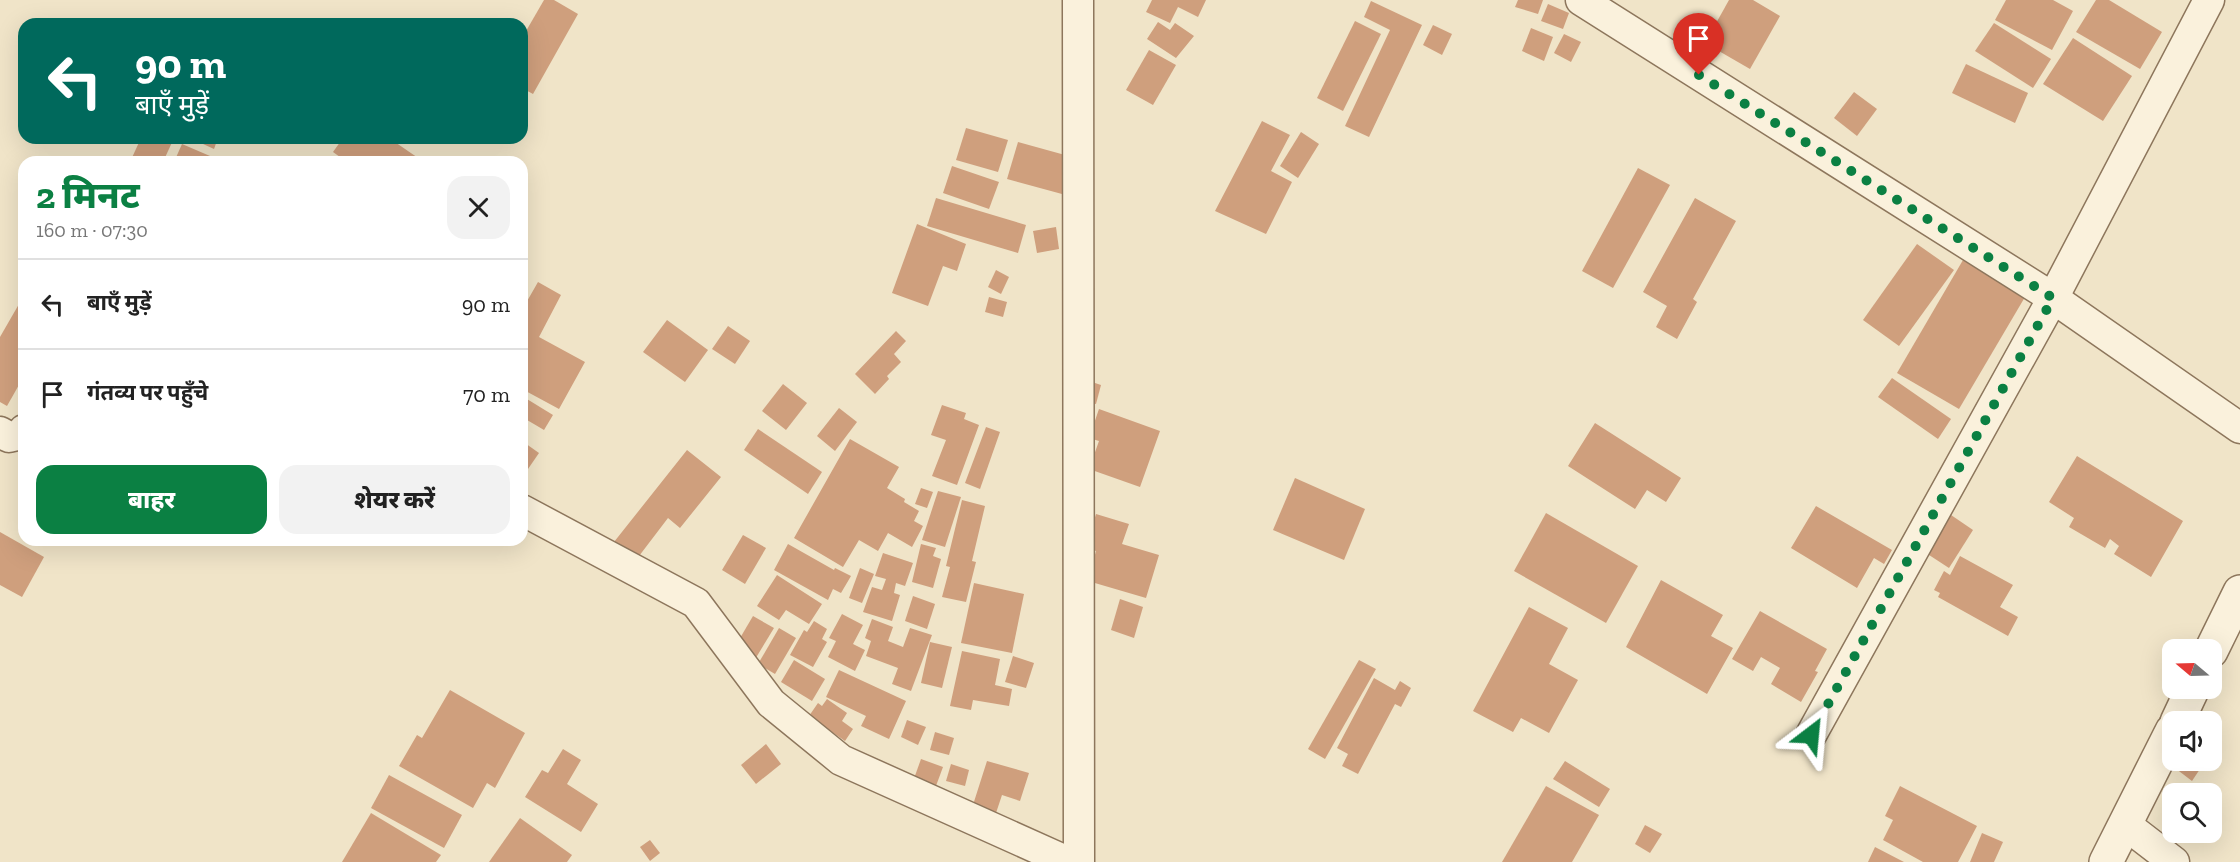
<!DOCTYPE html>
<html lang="hi">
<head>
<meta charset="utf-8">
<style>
  body { margin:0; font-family:"Zilla Slab","Noto Sans Devanagari",serif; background:#f2f2f2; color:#222; height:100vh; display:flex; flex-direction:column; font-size:22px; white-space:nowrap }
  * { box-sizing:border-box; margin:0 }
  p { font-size:20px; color:#767676 }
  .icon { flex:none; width:33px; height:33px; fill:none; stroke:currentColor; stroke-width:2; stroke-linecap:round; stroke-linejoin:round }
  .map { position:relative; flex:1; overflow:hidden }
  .sheet { position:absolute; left:18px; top:156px; width:510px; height:390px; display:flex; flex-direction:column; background:#fff; border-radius:18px; box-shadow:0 6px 24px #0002 }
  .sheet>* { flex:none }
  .top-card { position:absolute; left:18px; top:18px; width:510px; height:126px; border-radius:18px; box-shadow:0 6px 24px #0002; background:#00695c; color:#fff; overflow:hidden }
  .needle { width:39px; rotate:289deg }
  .controls { position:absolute; left:2162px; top:639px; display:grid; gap:12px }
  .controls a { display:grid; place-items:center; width:60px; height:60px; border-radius:12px; background:#fff; box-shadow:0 6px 24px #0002; font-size:30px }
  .pin { position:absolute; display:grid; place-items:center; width:51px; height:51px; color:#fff; margin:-62px -26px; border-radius:50% 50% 50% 0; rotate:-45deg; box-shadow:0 0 6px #0007 }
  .pin .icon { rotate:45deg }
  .me { position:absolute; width:66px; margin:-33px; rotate:29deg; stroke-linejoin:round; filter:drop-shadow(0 0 4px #0008) }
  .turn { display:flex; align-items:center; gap:21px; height:126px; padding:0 18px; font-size:27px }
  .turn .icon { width:78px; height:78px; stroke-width:2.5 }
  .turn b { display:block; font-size:42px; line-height:51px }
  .round { display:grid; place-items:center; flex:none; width:63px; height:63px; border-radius:18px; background:#f2f2f2 }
  .headline { display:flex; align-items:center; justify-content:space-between; height:102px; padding:0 18px }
  h1 { font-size:36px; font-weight:800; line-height:45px; color:#0b8043 }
  .cta { display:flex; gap:12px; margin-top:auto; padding:12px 18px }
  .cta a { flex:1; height:69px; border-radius:18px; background:#0b8043; color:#fff; font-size:24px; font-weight:800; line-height:69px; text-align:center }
  .cta a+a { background:#f2f2f2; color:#222 }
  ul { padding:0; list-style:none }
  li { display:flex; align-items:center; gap:18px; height:90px; padding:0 18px; border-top:2px solid #e0e0e0 }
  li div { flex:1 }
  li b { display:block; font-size:22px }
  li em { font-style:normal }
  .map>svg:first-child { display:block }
</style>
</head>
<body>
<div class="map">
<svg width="2240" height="862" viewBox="0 0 2240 862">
  <rect width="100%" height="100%" fill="#f0e4c8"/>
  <g fill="#cf9f7d">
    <polygon points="544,0 554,0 578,14 533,94 522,88 522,38"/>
    <polygon points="1152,0 1206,0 1198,17 1178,7 1170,23 1146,12"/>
    <polygon points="1518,0 1543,0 1538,14 1515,7"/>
    <polygon points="1729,0 1753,0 1780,16 1750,69 1705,43"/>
    <polygon points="2006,0 2053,0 2073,11 2052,50 1995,20"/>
    <polygon points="2096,0 2109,0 2162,32 2140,69 2076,32"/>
    <polygon points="1371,1 1422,25 1369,137 1345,126 1390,30 1364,17"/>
    <polygon points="1548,4 1569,13 1563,29 1541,21"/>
    <polygon points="1355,21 1381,34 1343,111 1317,98"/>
    <polygon points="1158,22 1170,30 1175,23 1194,36 1176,58 1147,39"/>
    <polygon points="1994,23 2051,59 2033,88 1975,51"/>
    <polygon points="1433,25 1452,34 1442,55 1423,45"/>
    <polygon points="1531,28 1553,37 1544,61 1522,51"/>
    <polygon points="1564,34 1581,42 1571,62 1554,53"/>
    <polygon points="2073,38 2132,76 2103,121 2043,84"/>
    <polygon points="1149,50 1176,65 1153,105 1126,90"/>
    <polygon points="1966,64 2028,93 2015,123 1952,93"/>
    <polygon points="1854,92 1877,109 1857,136 1834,118"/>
    <polygon points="1262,121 1290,135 1271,171 1292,182 1266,234 1215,211"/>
    <polygon points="966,128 1008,140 998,172 956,160"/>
    <polygon points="1301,132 1319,144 1298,178 1280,166"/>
    <polygon points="141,138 174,138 163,162 130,162"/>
    <polygon points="190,138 218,138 214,149"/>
    <polygon points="343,138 389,138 424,162 347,162 333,152"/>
    <polygon points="1018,142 1083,160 1073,197 1007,179"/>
    <polygon points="182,144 210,156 207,162 174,162"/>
    <polygon points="952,166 999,182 989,209 943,193"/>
    <polygon points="1638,168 1670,185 1613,288 1582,271"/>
    <polygon points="936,198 1026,225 1018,253 927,226"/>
    <polygon points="1695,198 1736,221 1693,299 1697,302 1677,339 1656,327 1667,306 1643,292"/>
    <polygon points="917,224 966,244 957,271 943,266 928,306 892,293"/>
    <polygon points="1056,227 1059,249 1037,253 1033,231"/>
    <polygon points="1917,244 1954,270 1899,346 1863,320"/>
    <polygon points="1963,260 2025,297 1959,409 1897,373"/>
    <polygon points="996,270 1009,277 1001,294 988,287"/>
    <polygon points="538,282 561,295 539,337 585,362 559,409 522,389 522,310"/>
    <polygon points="989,297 1007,302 1003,317 985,312"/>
    <polygon points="19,304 24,306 24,376 7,406 0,402 0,337"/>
    <polygon points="667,320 708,350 685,382 643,352"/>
    <polygon points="728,326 750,341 735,364 712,349"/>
    <polygon points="896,331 906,341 894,354 901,362 887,376 889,379 875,394 855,374"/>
    <polygon points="1892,378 1951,419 1938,439 1878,397"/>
    <polygon points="1092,382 1101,385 1096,404 1087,402"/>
    <polygon points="783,384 807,403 786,430 762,411"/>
    <polygon points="522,396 553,415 544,430 522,417"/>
    <polygon points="942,405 966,413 964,419 979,425 957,485 932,476 946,440 931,435"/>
    <polygon points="839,408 857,422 835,451 817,436"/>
    <polygon points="1099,409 1160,431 1140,487 1089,469 1099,441 1089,438"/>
    <polygon points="1595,423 1681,478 1666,502 1647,490 1635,509 1568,466"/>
    <polygon points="986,427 1000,432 980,489 965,483"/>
    <polygon points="758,429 822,472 808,494 744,450"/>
    <polygon points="850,439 899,467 887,488 905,499 904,502 919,511 914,521 923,526 912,547 888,533 878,551 859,540 843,567 794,538"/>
    <polygon points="522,441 539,453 528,469 522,464"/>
    <polygon points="687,450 721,477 680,528 668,518 636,560 614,542"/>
    <polygon points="2077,456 2183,521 2151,577 2114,554 2119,546 2110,539 2105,548 2069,527 2074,518 2049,502"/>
    <polygon points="1295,478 1365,509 1344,560 1273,530"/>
    <polygon points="921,488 933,492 927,508 915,504"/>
    <polygon points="938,491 961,497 945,547 922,540"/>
    <polygon points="962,500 985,506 972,561 976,562 966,602 942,597 950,567 946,566"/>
    <polygon points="1816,506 1892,550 1884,564 1874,558 1857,588 1791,548"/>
    <polygon points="1546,513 1638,566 1606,623 1514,571"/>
    <polygon points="1096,514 1129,524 1122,544 1159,555 1146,598 1088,581 1096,551 1086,548"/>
    <polygon points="1951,515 1973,530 1949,568 1926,553"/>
    <polygon points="0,532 44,557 22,597 0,585"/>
    <polygon points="743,535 766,548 745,584 722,570"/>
    <polygon points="788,544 834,570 835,568 851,576 841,593 833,589 828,600 774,570"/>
    <polygon points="921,544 936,548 933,556 941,559 933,588 912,582"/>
    <polygon points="883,553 913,563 905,586 896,583 894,593 900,595 892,621 863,612 872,587 882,590 886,579 875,576"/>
    <polygon points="1960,556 2013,585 2000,607 2018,617 2008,636 1938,597 1940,593 1934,590 1944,571 1950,575"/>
    <polygon points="860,568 874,574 862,603 849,598"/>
    <polygon points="777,575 822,604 809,624 786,610 779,620 757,606"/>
    <polygon points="1661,580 1723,615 1711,636 1733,648 1707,694 1626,647"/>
    <polygon points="974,583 1024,594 1012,653 961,643"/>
    <polygon points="913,596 935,604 927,629 905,621"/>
    <polygon points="1120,599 1143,607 1134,638 1111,630"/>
    <polygon points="1529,607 1568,628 1549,664 1578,680 1549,733 1521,718 1513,732 1473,711"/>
    <polygon points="1760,611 1827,649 1815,671 1818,672 1801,702 1771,684 1780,668 1761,657 1753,671 1732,659"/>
    <polygon points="842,614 863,625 853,644 865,650 855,671 828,657 836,641 829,638"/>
    <polygon points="753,616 774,628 754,661 733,650"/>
    <polygon points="872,619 893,627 888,641 903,647 910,628 932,635 911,691 892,684 898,668 866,656 871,641 865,638"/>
    <polygon points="814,621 827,629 822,639 827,642 813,667 790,655 804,630 807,632"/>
    <polygon points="779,628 796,638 775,674 758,664"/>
    <polygon points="930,642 952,647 942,688 921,683"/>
    <polygon points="962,651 1000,659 995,685 1012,689 1009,706 973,700 971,710 950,706"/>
    <polygon points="1013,656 1034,663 1026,688 1005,682"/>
    <polygon points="794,660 825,679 812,701 781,682"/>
    <polygon points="1359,660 1376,669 1325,759 1308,749"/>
    <polygon points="839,670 906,701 889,739 861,726 866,716 826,697"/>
    <polygon points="1374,678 1395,690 1400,681 1411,688 1401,707 1395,704 1358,774 1342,766 1348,754 1337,748"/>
    <polygon points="450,690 525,733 495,788 487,783 473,808 399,766 417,735 422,738"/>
    <polygon points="827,699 847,713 842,721 853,729 845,741 809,716 818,703 822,706"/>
    <polygon points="907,720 926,727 918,745 901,737"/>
    <polygon points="935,732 954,738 949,755 930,750"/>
    <polygon points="766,744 781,764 756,784 741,765"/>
    <polygon points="563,749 581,760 567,784 598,804 581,832 525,797 542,770 548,773"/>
    <polygon points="921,759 943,767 933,794 911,787"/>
    <polygon points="2172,760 2206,760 2192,781 2167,762"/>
    <polygon points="987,761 1029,773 1020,801 1002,795 995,816 972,808"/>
    <polygon points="1565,761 1610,789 1599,807 1553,779"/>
    <polygon points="951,764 969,770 965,786 946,781"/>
    <polygon points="389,775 462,815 444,848 371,808"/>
    <polygon points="1546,786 1599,815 1572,862 1502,862"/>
    <polygon points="1900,786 1977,826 1958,862 1923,862 1883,840 1893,820 1885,816"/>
    <polygon points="371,813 441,855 436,862 342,862"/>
    <polygon points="520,818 572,855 567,862 489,862"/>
    <polygon points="1645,825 1662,834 1650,853 1635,844"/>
    <polygon points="1982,833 2003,842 1994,862 1970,862"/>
    <polygon points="650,840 660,853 650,861 640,847"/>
    <polygon points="1875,847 1904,862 1868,862"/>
  </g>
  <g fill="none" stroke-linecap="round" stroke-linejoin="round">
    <defs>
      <g id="minor">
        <polyline points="1078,0 1079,862"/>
        <polyline points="1581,0 2053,298 2240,428"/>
        <polyline points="0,432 9,437 22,434 24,430"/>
        <polyline points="522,510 696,603 771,703 841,760 1068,862"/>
        <polyline points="1811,735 2053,298 2209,0"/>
        <polyline points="2126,825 2174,862"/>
      </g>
      <g id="tertiary">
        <polyline points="2211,651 2240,592"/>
        <polyline points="2177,722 2193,688"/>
        <polyline points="2106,862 2172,731"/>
      </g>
    </defs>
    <use href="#minor" stroke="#8d765c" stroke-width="33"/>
    <use href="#tertiary" stroke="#8d765c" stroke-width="36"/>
    <use href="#minor" stroke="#faf1dc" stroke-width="30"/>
    <use href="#tertiary" stroke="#faf1dc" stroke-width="33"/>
  </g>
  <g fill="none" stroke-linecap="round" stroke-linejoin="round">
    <polyline stroke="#0b8043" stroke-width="10" stroke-dasharray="0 18" points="1699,75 2053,298 1811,735"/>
  </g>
</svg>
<div class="controls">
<a><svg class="needle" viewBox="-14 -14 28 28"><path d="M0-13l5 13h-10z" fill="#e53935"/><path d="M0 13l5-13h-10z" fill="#767676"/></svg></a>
<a><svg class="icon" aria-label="sound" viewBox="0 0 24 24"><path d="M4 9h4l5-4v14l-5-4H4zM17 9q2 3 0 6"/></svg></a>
<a><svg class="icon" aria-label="search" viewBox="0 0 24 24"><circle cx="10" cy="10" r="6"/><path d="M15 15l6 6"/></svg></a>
</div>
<div class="pin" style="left:1699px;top:75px;background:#d93025"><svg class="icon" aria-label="arrive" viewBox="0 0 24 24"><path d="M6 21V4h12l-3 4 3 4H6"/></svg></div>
<svg class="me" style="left:1811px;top:735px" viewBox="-20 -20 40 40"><path d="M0-17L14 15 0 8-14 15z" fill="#0b8043" stroke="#fff" stroke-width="4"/></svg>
<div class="top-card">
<div class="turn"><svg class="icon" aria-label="left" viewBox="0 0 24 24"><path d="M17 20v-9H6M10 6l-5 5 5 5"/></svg><div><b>90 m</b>बाएँ मुड़ें</div></div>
</div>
<section class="sheet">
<div class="headline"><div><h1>2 मिनट</h1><p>160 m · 07:30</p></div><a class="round"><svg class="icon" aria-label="close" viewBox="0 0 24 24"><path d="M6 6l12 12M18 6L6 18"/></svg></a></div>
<ul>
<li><svg class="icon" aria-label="left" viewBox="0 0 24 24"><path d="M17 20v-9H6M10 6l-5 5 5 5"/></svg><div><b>बाएँ मुड़ें</b></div><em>90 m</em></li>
<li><svg class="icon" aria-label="arrive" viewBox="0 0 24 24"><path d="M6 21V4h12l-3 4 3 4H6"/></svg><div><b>गंतव्य पर पहुँचे</b></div><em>70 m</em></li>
</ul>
<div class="cta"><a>बाहर</a><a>शेयर करें</a></div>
</section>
</div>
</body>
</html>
